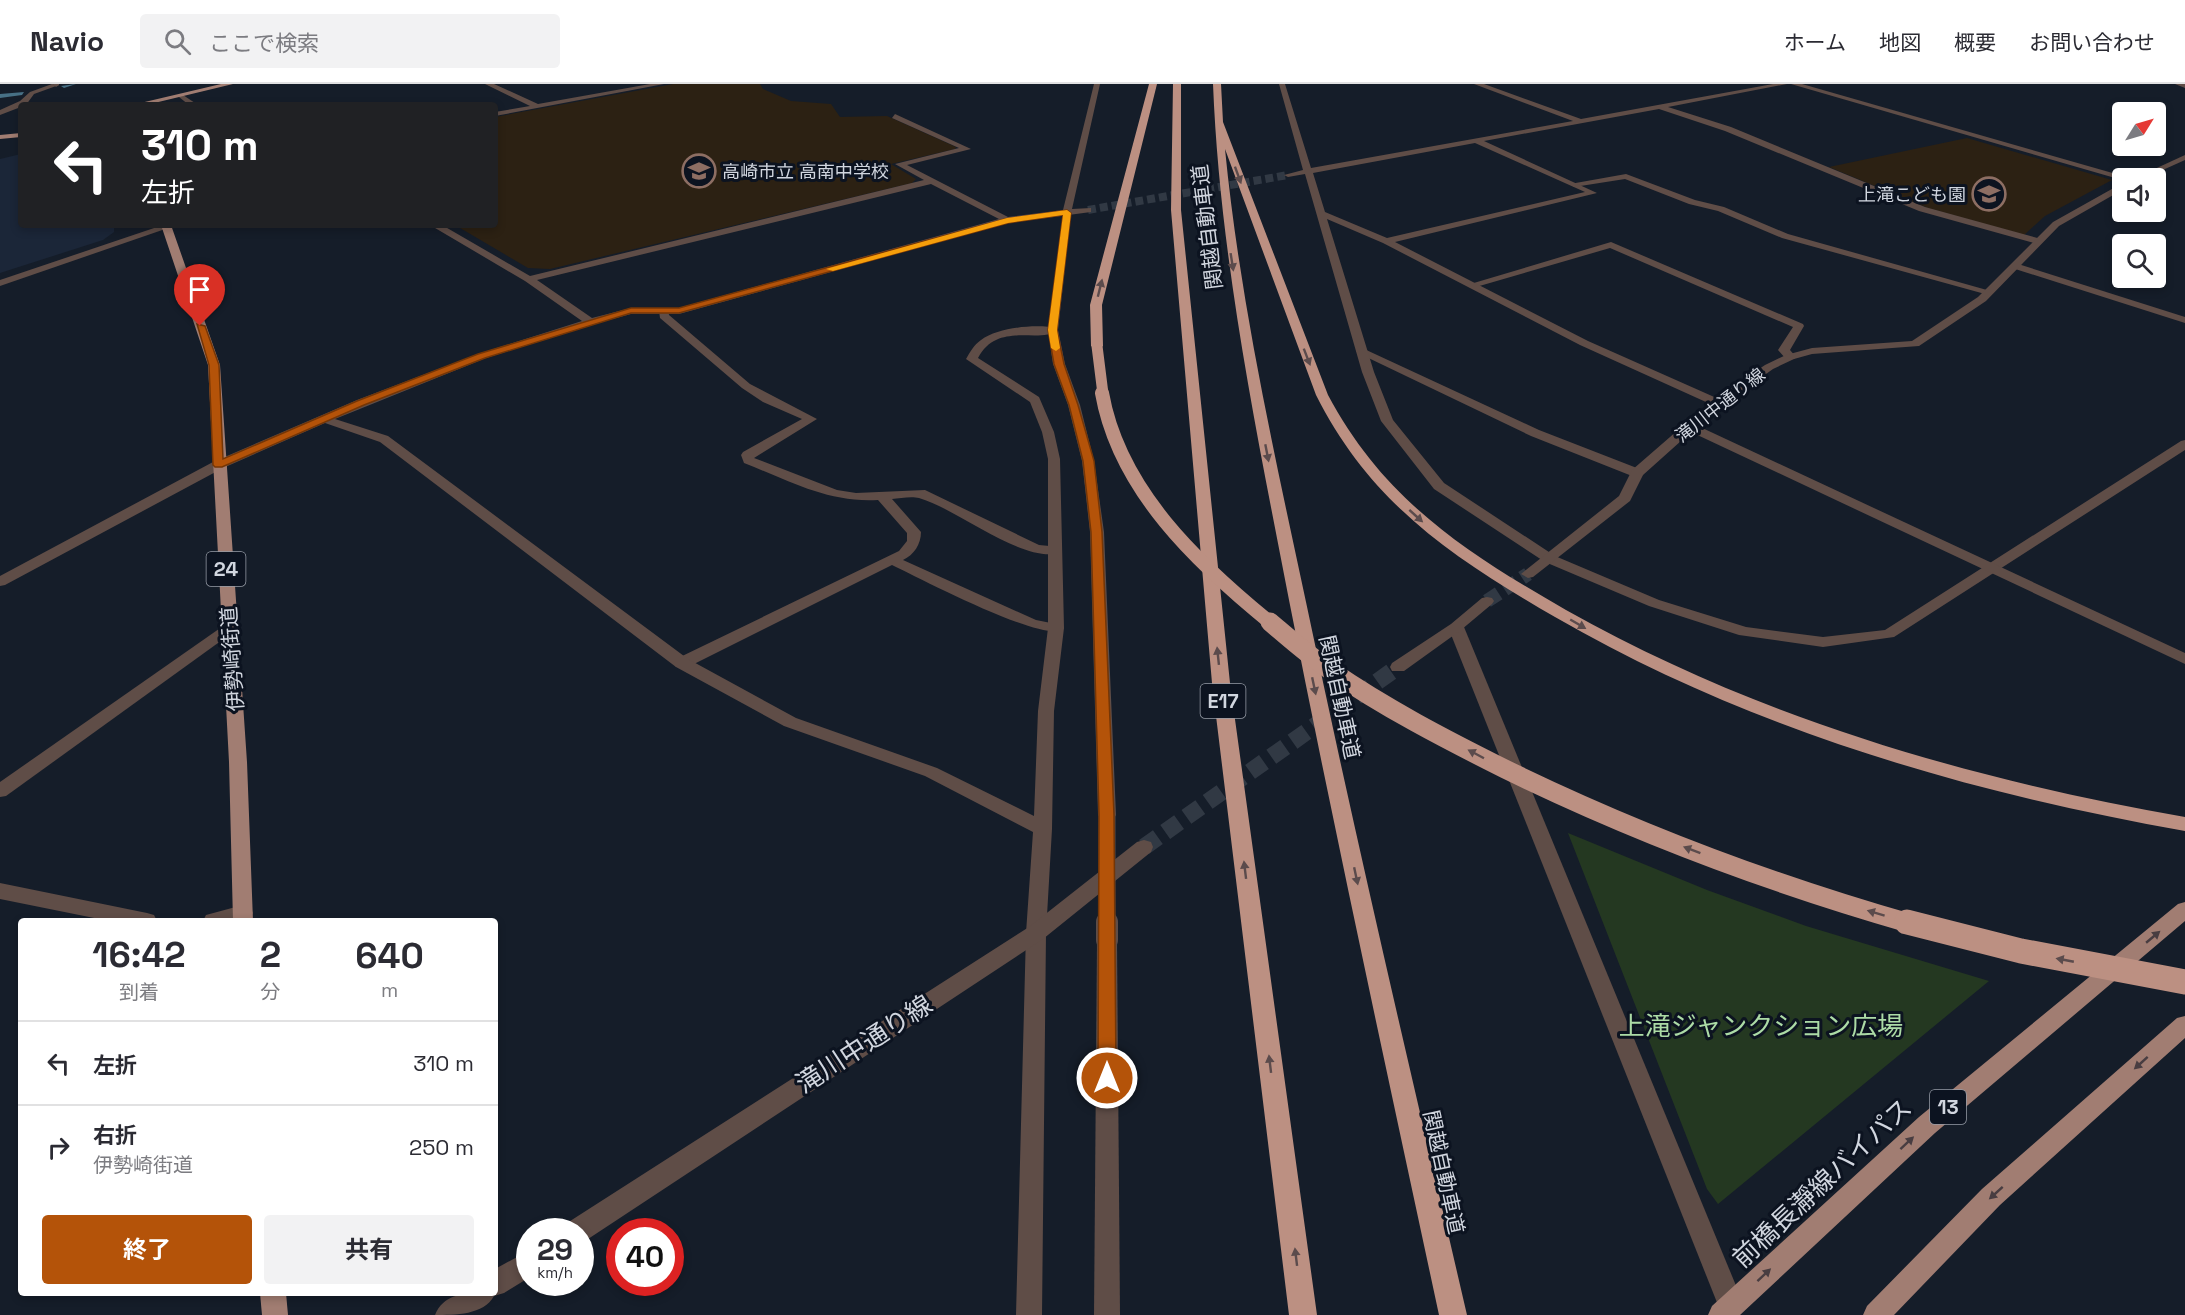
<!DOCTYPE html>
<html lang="ja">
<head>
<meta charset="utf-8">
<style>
  body { margin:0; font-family:"Space Grotesk","Noto Sans JP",sans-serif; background:#f2f2f3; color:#2b2b33; height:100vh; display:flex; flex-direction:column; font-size:22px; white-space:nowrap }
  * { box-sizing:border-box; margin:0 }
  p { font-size:20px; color:#7c7c81 }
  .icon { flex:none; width:33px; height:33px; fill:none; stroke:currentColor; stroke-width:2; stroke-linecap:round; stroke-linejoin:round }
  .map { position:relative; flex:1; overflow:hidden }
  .drawer { position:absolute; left:18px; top:834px; width:480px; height:378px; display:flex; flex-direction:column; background:#fff; border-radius:6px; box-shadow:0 3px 9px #0003 }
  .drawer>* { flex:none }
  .banner { position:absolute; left:18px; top:18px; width:480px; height:126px; border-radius:6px; box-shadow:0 3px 9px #0003; background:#202124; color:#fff; overflow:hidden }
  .needle { width:39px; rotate:53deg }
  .tools { position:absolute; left:2112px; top:18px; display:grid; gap:12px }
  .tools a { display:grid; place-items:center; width:54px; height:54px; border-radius:6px; background:#fff; box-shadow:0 3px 9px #0003; font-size:30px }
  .speed { position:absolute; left:516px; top:1134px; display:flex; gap:12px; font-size:30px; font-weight:700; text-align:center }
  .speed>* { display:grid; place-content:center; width:78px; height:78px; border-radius:50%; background:#fff; box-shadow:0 3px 9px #0003; line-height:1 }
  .speed small { font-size:15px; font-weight:400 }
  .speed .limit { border:9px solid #d22; background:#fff; color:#111 }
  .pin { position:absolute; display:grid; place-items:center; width:51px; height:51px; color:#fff; margin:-62px -26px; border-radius:50% 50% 50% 0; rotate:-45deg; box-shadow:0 0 6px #0007 }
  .pin .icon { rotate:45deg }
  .me { position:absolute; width:66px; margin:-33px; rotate:0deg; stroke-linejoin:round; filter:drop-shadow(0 0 4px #0008) }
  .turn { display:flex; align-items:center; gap:21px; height:126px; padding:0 24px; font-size:27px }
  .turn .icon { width:78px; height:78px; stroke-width:2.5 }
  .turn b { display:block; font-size:42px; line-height:51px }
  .eta { display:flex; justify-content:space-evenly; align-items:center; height:102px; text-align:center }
  .eta b { font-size:36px; font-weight:700; line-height:42px }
  .action { display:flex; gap:12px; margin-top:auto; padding:12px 24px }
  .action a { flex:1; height:69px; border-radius:6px; background:#b45309; color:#fff; font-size:24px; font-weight:700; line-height:69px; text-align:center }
  .action a+a { background:#f2f2f3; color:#2b2b33 }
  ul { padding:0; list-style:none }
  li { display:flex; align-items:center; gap:18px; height:84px; padding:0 24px; border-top:2px solid #e1e1e2 }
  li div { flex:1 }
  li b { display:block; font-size:22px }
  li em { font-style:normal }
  header { display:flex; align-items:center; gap:36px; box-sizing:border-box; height:84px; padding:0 30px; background:#fff; border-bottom:2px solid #e1e1e2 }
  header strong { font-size:28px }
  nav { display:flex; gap:33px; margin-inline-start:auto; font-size:21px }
  .search { width:420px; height:54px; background:#f2f2f3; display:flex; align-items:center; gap:15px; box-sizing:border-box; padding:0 21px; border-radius:6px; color:#7c7c81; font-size:22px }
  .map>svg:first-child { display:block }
</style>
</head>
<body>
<header>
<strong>Navio</strong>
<div class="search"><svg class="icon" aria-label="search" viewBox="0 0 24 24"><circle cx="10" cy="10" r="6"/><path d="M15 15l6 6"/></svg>ここで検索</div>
<nav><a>ホーム</a><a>地図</a><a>概要</a><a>お問い合わせ</a></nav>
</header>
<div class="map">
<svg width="2185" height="1231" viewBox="0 0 2185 1231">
  <rect width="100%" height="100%" fill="#151d29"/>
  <polygon fill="#1b2638" points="21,70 21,141 114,141 114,148 103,156 0,189 0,75"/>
  <g fill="#2c2113">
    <polygon points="673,0 760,0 763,5 791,17 831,20 840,33 887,32 956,63 955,65 891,80 916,95 912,99 550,185 528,184 455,141 495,141 495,33"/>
    <polygon points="1967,54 2112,96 2045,132 2024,151 1928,124 1829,83"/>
  </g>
  <polygon fill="#243821" points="1568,749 1707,806 1806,842 1989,897 1718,1120 1707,1105"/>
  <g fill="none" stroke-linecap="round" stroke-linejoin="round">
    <g fill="#477085" fill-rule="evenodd">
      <polygon points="76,0 64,4 61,2"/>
      <polygon points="24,8 22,11 0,14 0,10"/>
    </g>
    <polyline stroke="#313944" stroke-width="8" stroke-dasharray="8 4" stroke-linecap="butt" points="1088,126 1288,91"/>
    <polyline stroke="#313944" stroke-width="14" stroke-dasharray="14 7" stroke-linecap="butt" points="1487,517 1528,490"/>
    <polyline stroke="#313944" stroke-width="17" stroke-dasharray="17 9" stroke-linecap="butt" points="1144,763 1398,583"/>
    <g fill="#5f4d47" fill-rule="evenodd">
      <polygon points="52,0 59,1 34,10 26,21 0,31 0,26 20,17 30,8"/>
      <polygon points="179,11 183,11 198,21 189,21 179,13"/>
      <polygon points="1626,90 1695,116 1724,123 1788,150 1994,208 1985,210 1782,154 1718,127 1689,120 1625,95 1574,103 1570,100"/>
      <polygon points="1611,158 1803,240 1804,242 1790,266 1796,273 1794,275 1786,275 1778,266 1793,243 1610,164 1476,203 1467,201"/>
      <path d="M664,224l4,1 1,6 81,69 67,35 -63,39 83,32 19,3 69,-3 114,55 21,2 2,3 -2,3c-39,10 -102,-44 -141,-55 -7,-2 -19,0 -27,1l29,33c0,12 -7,23 -18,28l133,60 25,5 3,3 -3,3c-27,7 -138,-51 -169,-66l-204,102h-12l-2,-4 2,-4 223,-108 8,-10v-8l-29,-33c-50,3 -88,-19 -134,-37l-3,-8 2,-3 59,-33 -39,-17 -21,-14 -82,-70 -1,-7z"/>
      <polygon points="1362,264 1539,346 1642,386 1643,389 1642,392 1632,392 1531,352 1358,269 1356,267"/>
      <polygon points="1456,538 1464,543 1744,1221 1738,1231 1722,1230 1718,1221 1448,543"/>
    </g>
    <g fill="#5f4d47" fill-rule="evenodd">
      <polygon points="53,0 59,0 59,1 56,3"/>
      <polygon points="485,0 494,0 538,20 650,0 664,0 495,32 495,28 530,22"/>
      <path d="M1094,0h6l-28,125 19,-1v4l-83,11 -329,91h-48l-37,10 -108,34 -151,61 53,17 300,223 108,59 141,50 97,48 4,-105 10,-83v-169l-6,-27 -12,-30 -64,-43c4,-7 8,-14 15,-19 18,-13 55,-16 76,-12l1,2c-19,15 -60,-10 -80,28l61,39 15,35 6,27 4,169 -10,83 -2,118 -6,104 -4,382h-26l10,-382 7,-101 -108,-56 -141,-50 -108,-59 -296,-225 -55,-19 -102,45 -218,117 -5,1v-10l213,-114 144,-62 121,-46 104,-33 -57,-40 -95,-56h12l88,51 394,-96 -29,-16 64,-16 -67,-30 3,-4 76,35 -64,16 101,52 55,-7zM931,100l68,35 -320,89h-48l-39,10 -55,-38z"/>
      <path d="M1279,0h6l26,84 262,-47 -99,-37h10l97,35 192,-35h14l-119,23 63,20 194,80 116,32 2,2 -5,3 -119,-33 -194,-80 -66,-22 -175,32 113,52 -202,49 193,99 133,59v6l-4,1 -137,-62 -197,-102 -56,-24 47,153 19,48 51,63 111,73 104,44 87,27 77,10 62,-7 296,-189 4,-1v10l-291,187 -71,10 -84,-12 -90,-29 -104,-44 -111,-73 -53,-68 -19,-49 -57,-198 -17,3 -4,-2 19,-5zM1475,59l110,49 -198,46 -62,-26 -12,-39z"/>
      <polygon points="1791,0 1802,0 2130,94 2122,96"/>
      <polygon points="2175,0 2185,0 2185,4"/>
      <polygon points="163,141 171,143 0,202 0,196"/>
      <polygon points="2015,179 2185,233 2185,239 2012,184 2010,182"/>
      <polygon points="231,538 239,543 236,546 6,712 0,713 0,698 226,540"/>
      <polygon points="0,799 147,829 154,831 157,837 109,837 0,815"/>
      <polygon points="243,821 250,823 253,829 250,835 242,837 203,837 206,831"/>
    </g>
    <g fill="#5f4d47" fill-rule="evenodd">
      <polygon points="2185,71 2185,76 2145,94 2135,94"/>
      <polygon points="2119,101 2122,101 2122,106 2059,142 1986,217 1919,262 1812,270 1794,275 1773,285 1721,322 1698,342 2185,569 2185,580 1691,348 1643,391 1630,417 1533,493 1528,494 1521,490 1619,412 1632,386 1685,340 1713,316 1765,281 1786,271 1812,264 1912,257 1978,213 2053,138"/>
      <polygon points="1067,126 1071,129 1058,246 1065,280 1080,321 1094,377 1104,448 1116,731 1113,736 1107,738 1101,736 1098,731 1090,448 1082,377 1068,321 1053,280 1048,246 1063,129"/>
      <polygon points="1487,513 1492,514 1494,517 1492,520 1461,546 1404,587 1392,587 1390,583 1392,579 1451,540 1482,514"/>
      <polygon points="1144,756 1151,758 1153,763 1151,768 1043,855 585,1157 580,1158 580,1148 564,1148 567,1139 1029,843 1137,758"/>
      <polygon points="1107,848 1114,850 1117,856 1120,1231 1094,1231 1097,856 1100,850"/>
      <path d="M530,1166v27l-26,16 -10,3c-10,19 -39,19 -59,19 10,-25 37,-22 60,-22v-24z"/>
    </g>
    <g fill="#a17d72" fill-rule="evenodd">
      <polygon points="221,0 233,0 146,21 132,21"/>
      <polygon points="21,49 21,53 0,55 0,51"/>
      <polygon points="161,141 171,141 220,281 247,678 253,837 233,837 229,678 208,281"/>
      <polygon points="2185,818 2185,837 1935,1049 1740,1231 1708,1231 1712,1222 1919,1033 2178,820"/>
      <polygon points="2185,932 2185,954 2000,1121 1894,1231 1863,1231 1867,1222 1982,1105 2177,934"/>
      <polygon points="260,1209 286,1209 288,1231 262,1231"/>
    </g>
    <g fill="#bc9082" fill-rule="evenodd">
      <polygon points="1149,0 1157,0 1102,221 1103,262 1097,266 1091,262 1090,221"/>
      <polygon points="1173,0 1181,0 1181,126 1230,599 1317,1231 1289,1231 1212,599 1171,126"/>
      <path d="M1213,0h8l2,38 105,273c56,105 137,157 238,215 192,108 403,169 619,207v14c-220,-39 -436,-102 -630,-214 -103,-60 -184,-113 -239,-222l-91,-246c15,153 49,303 81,453 50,239 106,476 161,713h-28c-51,-238 -103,-476 -150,-715 -33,-171 -69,-342 -76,-516z"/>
    </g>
    <polyline stroke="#5f4d47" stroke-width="17" points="1107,731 1107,840"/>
    <polyline stroke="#5f4d47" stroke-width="22" points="1107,838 1107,856"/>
    <polyline stroke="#bc9082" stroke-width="11" points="1097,262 1103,310"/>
    <path stroke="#bc9082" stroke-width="14" d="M1102,309c17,97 96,171 170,231"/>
    <path stroke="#bc9082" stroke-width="19" d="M1270,538c20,17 39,34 60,48 55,38 115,69 175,99 131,64 267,115 407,155"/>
    <polyline stroke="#bc9082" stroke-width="25" points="1907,838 2021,867 2185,898"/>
  </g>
  <defs><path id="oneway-solid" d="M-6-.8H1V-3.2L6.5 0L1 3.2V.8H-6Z" transform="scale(1.5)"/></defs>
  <g fill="#5b4b4c">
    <use href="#oneway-solid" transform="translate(1238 91) rotate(70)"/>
    <use href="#oneway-solid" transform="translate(1232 178) rotate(81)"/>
    <use href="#oneway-solid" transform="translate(1100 204) rotate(-76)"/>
    <use href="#oneway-solid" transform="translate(1307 273) rotate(69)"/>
    <use href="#oneway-solid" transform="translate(1267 369) rotate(79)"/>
    <use href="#oneway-solid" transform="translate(1416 432) rotate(42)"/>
    <use href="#oneway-solid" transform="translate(1578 540) rotate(30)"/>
    <use href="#oneway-solid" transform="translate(1218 572) rotate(-96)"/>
    <use href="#oneway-solid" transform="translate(1314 602) rotate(78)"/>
    <use href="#oneway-solid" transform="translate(1476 670) rotate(-152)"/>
    <use href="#oneway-solid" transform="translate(1692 766) rotate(-159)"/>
    <use href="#oneway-solid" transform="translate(1245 786) rotate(-97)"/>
    <use href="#oneway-solid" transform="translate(1356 792) rotate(78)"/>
    <use href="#oneway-solid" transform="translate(1876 829) rotate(-163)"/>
    <use href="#oneway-solid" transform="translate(2065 876) rotate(-169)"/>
    <use href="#oneway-solid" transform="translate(1270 980) rotate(-97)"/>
    <use href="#oneway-solid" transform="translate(1296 1173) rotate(-97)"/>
  </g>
  <g fill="#483d41">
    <use href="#oneway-solid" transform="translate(2153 853) rotate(-40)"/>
    <use href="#oneway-solid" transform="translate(2141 979) rotate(138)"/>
    <use href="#oneway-solid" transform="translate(1907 1059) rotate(-43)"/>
    <use href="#oneway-solid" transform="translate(1996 1109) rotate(138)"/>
    <use href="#oneway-solid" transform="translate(1764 1191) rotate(-43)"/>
  </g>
  <polygon fill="#b45309" stroke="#753606" stroke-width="1.5" points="1067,126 1071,129 1057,246 1064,280 1078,321 1094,377 1102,448 1114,731 1116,994 1113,1000 1107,1003 1100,1000 1098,994 1099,731 1091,448 1083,377 1069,321 1054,280 1048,246 1063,131 1008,139 679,229 631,229 485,274 364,321 222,383 215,383 213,381 209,281 197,240 205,242 219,281 223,375 357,317 478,270 631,224 679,224 1005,135"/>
  <polygon fill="#f59e0b" points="1067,126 1071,129 1057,246 1060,264 1056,267 1051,264 1048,246 1063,131 1008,139 833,187 826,185 1007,134"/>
  <defs>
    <symbol id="school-ring" viewBox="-11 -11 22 22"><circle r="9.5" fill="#0c1320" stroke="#8d6e63" stroke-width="1.5"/><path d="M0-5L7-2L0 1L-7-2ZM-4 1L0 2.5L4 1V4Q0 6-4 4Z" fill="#8d6e63"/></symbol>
  </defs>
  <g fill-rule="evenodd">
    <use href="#school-ring" x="680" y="68" width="38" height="38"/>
    <use href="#school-ring" x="1970" y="91" width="38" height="38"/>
  </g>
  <g text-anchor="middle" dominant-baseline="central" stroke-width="6" stroke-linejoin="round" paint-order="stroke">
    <g font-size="18" fill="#d1d6df" stroke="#0c1320" text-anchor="start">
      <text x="722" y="87">高崎市立 高南中学校</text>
      <text x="1966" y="110" text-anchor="end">上滝こども園</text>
    </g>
    <g font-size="18" fill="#d1d6df" stroke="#0c1320">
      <text transform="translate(1720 321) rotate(-38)">滝川中通り線</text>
    </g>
    <g fill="#0c1320" stroke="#969ca6" stroke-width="1.5">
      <rect x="206.5" y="468" width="39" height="34" rx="4.5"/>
      <rect x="1200.5" y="600" width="45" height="34" rx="4.5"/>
      <rect x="1930" y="1006" width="36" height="34" rx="4.5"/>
    </g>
    <g font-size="20" font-weight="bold" fill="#d1d6df">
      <text x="226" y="485">24</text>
      <text x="1223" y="617">E17</text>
      <text x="1948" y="1023">13</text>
    </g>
    <g font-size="21" fill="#d1d6df" stroke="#0c1320">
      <text transform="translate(1207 143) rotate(-97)">関越自動車道</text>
      <text transform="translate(232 575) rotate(-94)">伊勢崎街道</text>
      <text transform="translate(1340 613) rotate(78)">関越自動車道</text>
      <text transform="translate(1444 1088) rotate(78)">関越自動車道</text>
    </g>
    <g font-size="26" fill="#acdba6" stroke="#0c1320">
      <text x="1761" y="942">上滝ジャンクション広場</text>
    </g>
    <g font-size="26" fill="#d1d6df" stroke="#0c1320">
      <text transform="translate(864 960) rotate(-33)">滝川中通り線</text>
      <text transform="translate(1822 1099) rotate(-43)">前橋長瀞線バイパス</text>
    </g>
  </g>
</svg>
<div class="tools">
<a><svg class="needle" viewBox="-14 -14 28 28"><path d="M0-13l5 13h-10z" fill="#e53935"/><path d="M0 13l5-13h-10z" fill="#7c7c81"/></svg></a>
<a><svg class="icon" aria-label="sound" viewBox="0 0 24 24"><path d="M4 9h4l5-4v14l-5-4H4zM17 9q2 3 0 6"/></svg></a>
<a><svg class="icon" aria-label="search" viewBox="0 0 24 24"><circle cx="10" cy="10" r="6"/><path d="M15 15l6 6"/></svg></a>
</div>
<div class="speed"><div>29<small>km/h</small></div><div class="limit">40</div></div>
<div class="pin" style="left:200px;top:242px;background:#d93025"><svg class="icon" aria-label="arrive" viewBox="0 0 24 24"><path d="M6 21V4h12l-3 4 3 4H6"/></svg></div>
<svg class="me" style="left:1107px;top:994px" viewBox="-20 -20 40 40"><circle r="17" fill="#b45309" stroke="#fff" stroke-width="3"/><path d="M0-11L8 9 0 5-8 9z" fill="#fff"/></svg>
<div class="banner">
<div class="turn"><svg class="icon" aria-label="left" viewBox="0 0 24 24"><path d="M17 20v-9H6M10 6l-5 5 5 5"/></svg><div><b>310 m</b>左折</div></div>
</div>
<section class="drawer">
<div class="eta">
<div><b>16:42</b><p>到着</p></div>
<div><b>2</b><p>分</p></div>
<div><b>640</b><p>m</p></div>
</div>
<ul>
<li><svg class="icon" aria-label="left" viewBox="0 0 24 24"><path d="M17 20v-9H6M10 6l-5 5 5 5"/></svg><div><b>左折</b></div><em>310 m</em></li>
<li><svg class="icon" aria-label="right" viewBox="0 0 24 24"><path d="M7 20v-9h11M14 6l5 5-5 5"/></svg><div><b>右折</b><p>伊勢崎街道</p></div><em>250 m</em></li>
</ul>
<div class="action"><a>終了</a><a>共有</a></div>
</section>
</div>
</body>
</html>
